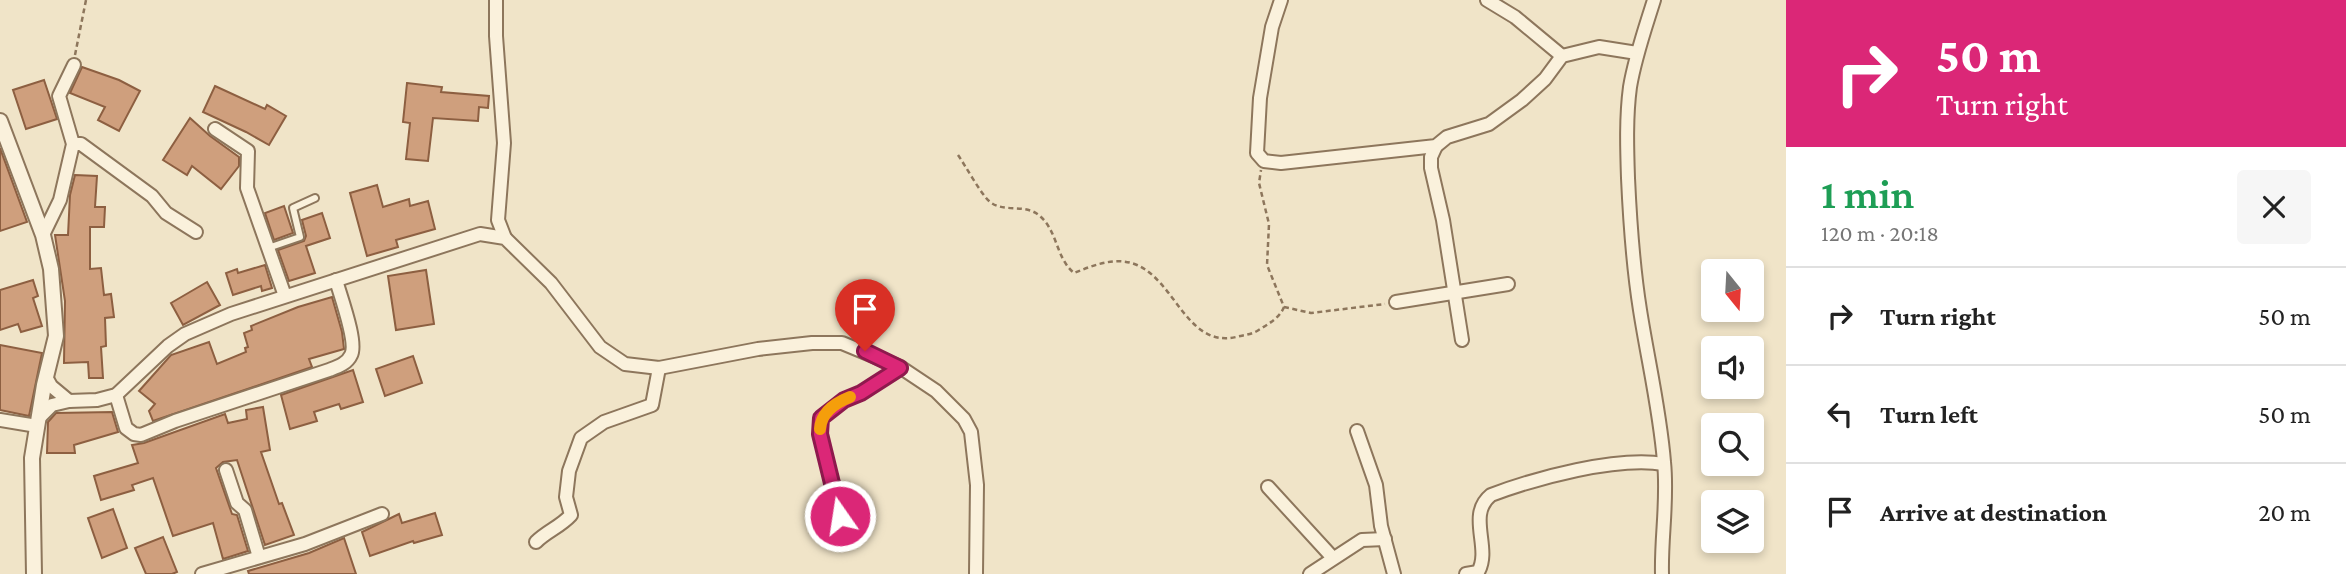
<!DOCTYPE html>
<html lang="en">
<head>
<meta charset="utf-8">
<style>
  body { margin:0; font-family:"Crimson Pro",serif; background:#f6f6f6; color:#222; height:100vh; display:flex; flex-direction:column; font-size:26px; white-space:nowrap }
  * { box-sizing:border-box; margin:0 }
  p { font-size:23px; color:#767676 }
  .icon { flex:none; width:38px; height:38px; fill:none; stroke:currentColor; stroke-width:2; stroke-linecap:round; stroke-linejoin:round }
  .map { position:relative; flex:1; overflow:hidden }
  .drawer { display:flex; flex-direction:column; background:#fff; width:560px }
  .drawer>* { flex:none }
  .top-card { background:#db2777; color:#fff; overflow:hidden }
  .needle { width:46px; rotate:162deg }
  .controls { position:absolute; left:1701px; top:259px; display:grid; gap:14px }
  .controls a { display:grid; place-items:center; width:63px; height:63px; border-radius:7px; background:#fff; box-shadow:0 4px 10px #0003; font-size:35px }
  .pin { position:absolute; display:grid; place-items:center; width:60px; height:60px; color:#fff; margin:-72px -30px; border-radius:50% 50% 50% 0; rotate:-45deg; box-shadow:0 0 7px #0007 }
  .pin .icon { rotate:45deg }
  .me { position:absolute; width:77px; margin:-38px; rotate:347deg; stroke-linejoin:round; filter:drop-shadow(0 0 5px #0008) }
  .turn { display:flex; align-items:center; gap:24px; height:147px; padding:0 35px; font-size:32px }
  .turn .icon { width:91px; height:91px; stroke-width:2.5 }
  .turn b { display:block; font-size:49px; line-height:60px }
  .round { display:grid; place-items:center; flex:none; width:74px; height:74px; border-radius:7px; background:#f6f6f6 }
  .overview { display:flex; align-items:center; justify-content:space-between; height:119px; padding:0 35px }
  h1 { font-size:42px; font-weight:600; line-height:52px; color:#1e9e55 }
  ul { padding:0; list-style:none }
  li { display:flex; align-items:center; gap:21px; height:98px; padding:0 35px; border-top:2px solid #e0e0e0 }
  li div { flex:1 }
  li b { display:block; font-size:26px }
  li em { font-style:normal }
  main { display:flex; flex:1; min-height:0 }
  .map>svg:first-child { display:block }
</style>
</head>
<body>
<main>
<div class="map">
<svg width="1786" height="574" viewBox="0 0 1786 574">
  <rect width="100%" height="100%" fill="#f0e4c8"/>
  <g fill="#cf9f7d" stroke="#8d5f41" stroke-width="2">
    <polygon points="82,67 119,80 140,91 119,131 98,120 105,107 70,93"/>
    <polygon points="44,80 57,119 26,129 13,90"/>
    <polygon points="407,83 442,87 441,92 489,96 488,108 479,107 478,121 433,118 428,161 406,159 410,123 403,122"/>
    <polygon points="215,86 265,109 267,105 286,116 269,145 246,132 203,112"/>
    <polygon points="190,118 210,136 239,157 239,166 221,189 192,166 187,175 163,160"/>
    <polygon points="0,148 27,222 0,231"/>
    <polygon points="75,175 97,176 95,207 105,207 104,227 90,227 90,269 101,268 104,295 111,294 114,317 105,318 106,346 101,347 103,378 89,378 88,362 64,363 65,301 55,235 68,235 70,195"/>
    <polygon points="377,185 383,207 409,199 410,206 428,201 435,229 396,240 398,247 367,256 350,193"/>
    <polygon points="284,206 293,233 274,240 265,213"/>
    <polygon points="322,213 330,238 306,246 315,273 289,281 278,250 304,241 306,236 302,220"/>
    <polygon points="265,265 272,288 262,291 261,286 233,295 226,273 237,269 238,273"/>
    <polygon points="426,270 434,324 396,330 388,276"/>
    <polygon points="33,280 38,296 33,298 42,326 21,332 18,324 0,330 0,290"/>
    <polygon points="207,282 220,305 183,325 171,303"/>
    <polygon points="332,297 342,332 344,349 309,359 312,367 153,421 149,411 155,404 139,391 171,355 209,342 217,364 246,352 245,348 248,347 244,333 252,330 251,326 298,307"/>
    <polygon points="0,345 42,353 29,416 0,410"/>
    <polygon points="413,356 422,383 385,396 376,369"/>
    <polygon points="353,370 363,402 341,409 339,404 314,412 317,421 290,429 281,395"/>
    <polygon points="263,407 270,450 261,452 279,504 282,503 294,535 265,545 237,460 223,462 216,468 232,514 237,515 248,551 223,559 213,523 173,536 153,478 132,485 134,490 101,500 94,476 138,463 132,445 144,443 225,414 228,423 247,419 246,410"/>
    <polygon points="112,412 118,432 74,445 75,453 47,453 48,422 56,413"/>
    <polygon points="113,509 127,548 102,558 88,518"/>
    <polygon points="435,513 442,535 414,543 413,541 370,556 362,532 399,514 402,523"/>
    <polygon points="163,537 177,572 172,574 146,574 135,548"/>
    <polygon points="344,538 356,574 249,574 248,571 309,553"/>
  </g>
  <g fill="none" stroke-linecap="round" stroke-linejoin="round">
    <defs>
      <g id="service">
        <polyline points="268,248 300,237 293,208 315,198"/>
        <polyline points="846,539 823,450 819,434 821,418 844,400 879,382 899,368"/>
      </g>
      <g id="minor">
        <polyline points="496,0 496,36 504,143 498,220 505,238"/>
        <polyline points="1281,0 1272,27 1260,98 1257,153 1264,161 1281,163 1436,146 1447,137 1489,124 1522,100 1545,79 1562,56 1599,47 1637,53"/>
        <polyline points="1487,0 1515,17 1562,56"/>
        <path d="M1654,0c-9,29 -19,57 -24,87 -4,30 -3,61 -2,91 2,44 5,88 12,132 8,51 20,101 24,152 4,38 -3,75 -2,112"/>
        <polyline points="215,129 248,151 247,188 285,296"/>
        <polyline points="73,144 81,144 152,196 166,213 196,232"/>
        <polyline points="1436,146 1431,157 1431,168 1443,220 1462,340"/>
        <polyline points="43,235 60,200 73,144 59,96 74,65"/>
        <polyline points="1396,302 1508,284"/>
        <polyline points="46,377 51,386 69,401"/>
        <path d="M116,395l10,33 8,6 7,1 34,-14 154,-51c8,-3 18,-6 22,-15 7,-12 -11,-60 -15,-75"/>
        <polyline points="39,418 52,405 69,401 97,400 116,395 168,346 185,334 231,314 480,234 505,238 551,283 600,347 625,364 659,368 758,349 812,343 842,343 900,367 936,391 964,419 971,432 977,485 976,574"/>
        <polyline points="0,420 37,426"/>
        <polyline points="1357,431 1376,485 1381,526 1394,574"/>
        <polyline points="226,470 237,503 245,510 259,557"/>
        <polyline points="1268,487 1333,558"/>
        <path d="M536,542c11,-11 24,-15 35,-27l-5,-18 3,-26 12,-33 23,-16 48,-17 7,-37"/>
        <polyline points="202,574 305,544 382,514"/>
        <polyline points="1310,574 1362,540 1385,539"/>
        <path d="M1466,574l12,-2c14,-24 -12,-57 13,-77 45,-17 126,-39 173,-31"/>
      </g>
      <polyline id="tertiary" points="0,121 43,235 51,269 56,336 44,385 32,458 34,574"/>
    </defs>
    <use href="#service" stroke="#8d765c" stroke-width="10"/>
    <use href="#minor" stroke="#8d765c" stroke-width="16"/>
    <use href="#tertiary" stroke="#8d765c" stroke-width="18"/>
    <g stroke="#8d765c" stroke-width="2.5" stroke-dasharray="5 3.5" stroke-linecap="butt">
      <polyline points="75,55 86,0"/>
      <path d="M958,155c7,10 23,39 31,46 14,13 37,1 52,16 17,16 15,41 33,56 20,-8 42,-17 63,-8 39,17 50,83 99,72 7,-2 14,-2 21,-6 11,-7 22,-12 27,-24l-17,-42 2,-41 -10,-41 2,-13"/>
      <polyline points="1284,307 1311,313 1385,304"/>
    </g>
    <use href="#service" stroke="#faf1dc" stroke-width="6"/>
    <use href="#minor" stroke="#faf1dc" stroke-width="12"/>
    <use href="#tertiary" stroke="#faf1dc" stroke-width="14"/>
  </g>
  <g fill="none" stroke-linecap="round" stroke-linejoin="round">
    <defs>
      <polyline id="route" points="840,516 820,434 821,418 844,400 861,393 900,368 865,351"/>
    </defs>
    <use href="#route" stroke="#8e194d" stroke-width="18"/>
    <use href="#route" stroke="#db2777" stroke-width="12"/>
    <path stroke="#f59e0b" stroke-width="12" d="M820,429c1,-17 15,-26 30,-32"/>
  </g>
</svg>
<div class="controls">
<a><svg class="needle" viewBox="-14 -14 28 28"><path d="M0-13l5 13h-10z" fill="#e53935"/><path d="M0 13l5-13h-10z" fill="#767676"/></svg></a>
<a><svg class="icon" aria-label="sound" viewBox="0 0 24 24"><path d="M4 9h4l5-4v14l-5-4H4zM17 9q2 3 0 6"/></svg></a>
<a><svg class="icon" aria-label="search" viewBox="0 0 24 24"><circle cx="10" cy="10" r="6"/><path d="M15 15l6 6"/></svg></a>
<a><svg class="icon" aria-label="layers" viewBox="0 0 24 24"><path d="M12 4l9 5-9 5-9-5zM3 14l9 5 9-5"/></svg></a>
</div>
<div class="pin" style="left:865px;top:351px;background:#d93025"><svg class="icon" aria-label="arrive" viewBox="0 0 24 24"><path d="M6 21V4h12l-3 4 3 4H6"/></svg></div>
<svg class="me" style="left:840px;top:516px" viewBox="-20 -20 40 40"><circle r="17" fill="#db2777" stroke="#fff" stroke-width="3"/><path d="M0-11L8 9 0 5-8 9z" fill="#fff"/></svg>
</div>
<section class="drawer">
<div class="top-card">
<div class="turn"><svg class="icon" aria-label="right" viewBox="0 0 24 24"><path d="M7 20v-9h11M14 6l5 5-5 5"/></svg><div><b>50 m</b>Turn right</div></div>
</div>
<div class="overview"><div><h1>1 min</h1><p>120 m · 20:18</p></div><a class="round"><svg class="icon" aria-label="close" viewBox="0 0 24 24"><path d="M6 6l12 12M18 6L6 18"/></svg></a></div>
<ul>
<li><svg class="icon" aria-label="right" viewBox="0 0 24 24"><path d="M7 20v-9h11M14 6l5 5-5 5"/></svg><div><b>Turn right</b></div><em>50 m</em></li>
<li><svg class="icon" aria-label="left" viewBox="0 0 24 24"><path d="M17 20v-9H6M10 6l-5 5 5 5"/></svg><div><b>Turn left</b></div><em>50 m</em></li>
<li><svg class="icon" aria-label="arrive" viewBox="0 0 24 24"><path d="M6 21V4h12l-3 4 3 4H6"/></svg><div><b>Arrive at destination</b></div><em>20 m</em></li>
</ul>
</section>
</main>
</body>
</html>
